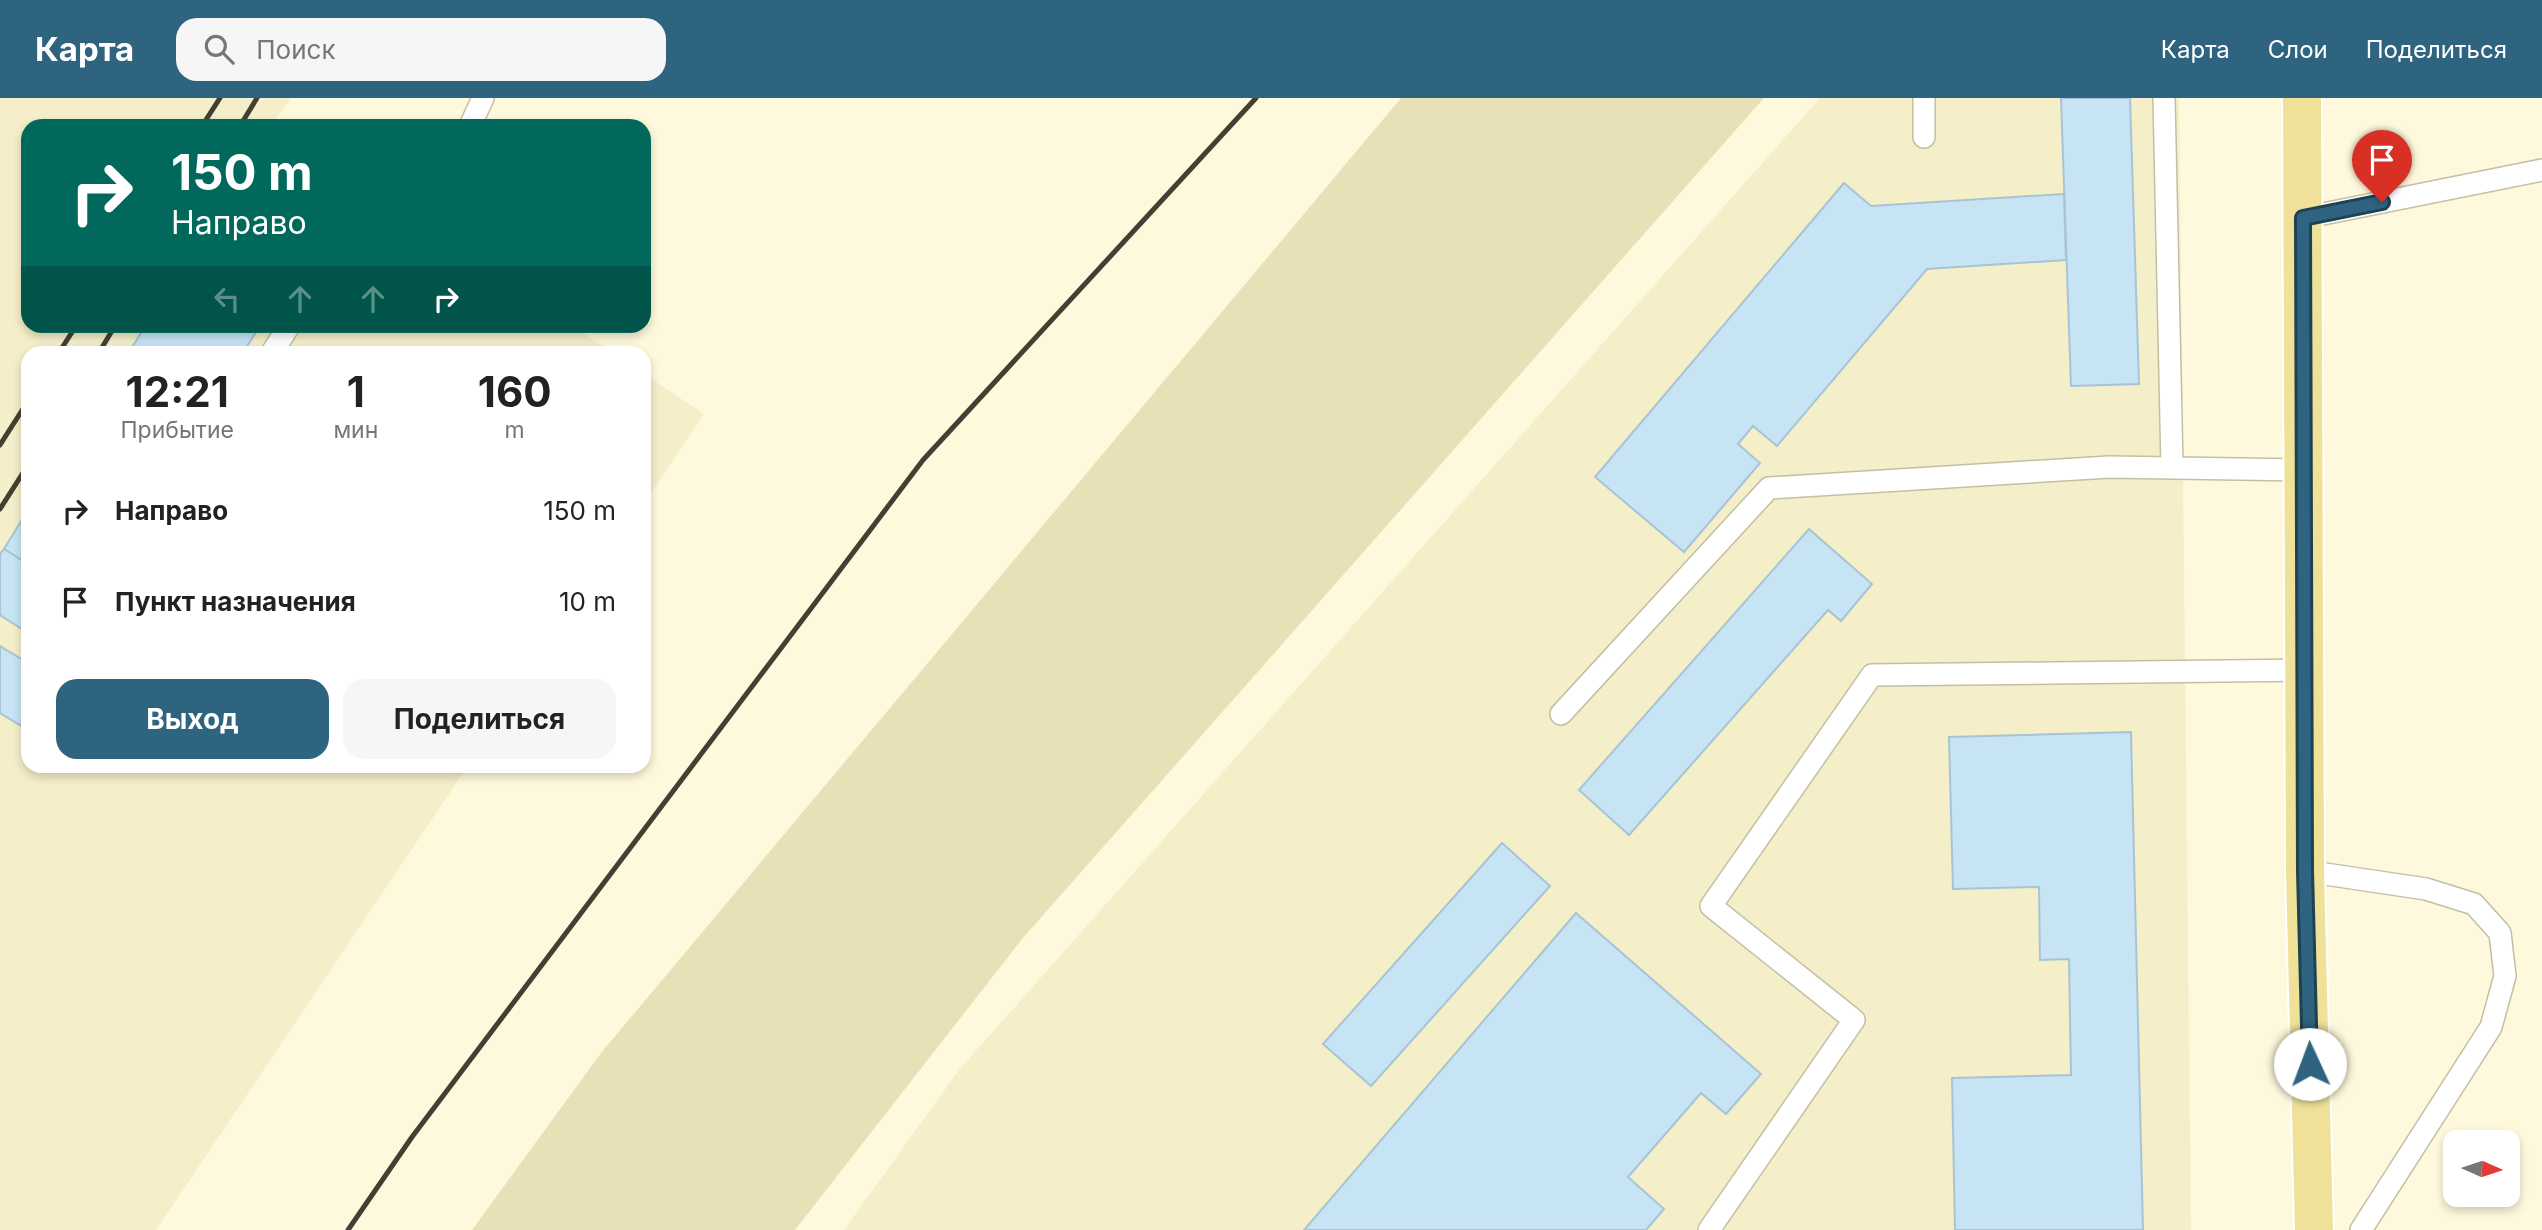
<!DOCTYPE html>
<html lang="ru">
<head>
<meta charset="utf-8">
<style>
  body { margin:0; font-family:Inter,sans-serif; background:#f6f6f6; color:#222; height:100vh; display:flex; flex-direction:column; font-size:26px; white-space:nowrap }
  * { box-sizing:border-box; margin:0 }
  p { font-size:23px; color:#767676 }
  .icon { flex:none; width:38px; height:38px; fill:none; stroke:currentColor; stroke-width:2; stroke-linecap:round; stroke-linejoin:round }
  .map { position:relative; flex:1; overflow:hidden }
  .sheet { position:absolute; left:21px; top:248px; width:630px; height:427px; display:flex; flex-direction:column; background:#fff; border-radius:21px; box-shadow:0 4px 10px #0003 }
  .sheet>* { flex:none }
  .top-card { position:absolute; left:21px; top:21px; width:630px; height:214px; border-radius:21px; box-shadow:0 4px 10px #0003; background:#00695c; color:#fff; overflow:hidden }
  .needle { width:46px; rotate:93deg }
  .buttons { position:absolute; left:2443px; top:1032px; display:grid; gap:14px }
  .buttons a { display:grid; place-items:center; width:77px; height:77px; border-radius:14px; background:#fff; box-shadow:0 4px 10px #0003; font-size:35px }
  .pin { position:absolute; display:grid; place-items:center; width:60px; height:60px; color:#fff; margin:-72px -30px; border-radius:50% 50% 50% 0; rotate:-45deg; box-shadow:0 0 7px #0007 }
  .pin .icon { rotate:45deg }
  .me { position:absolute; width:77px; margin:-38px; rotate:358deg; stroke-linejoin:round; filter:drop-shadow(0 0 5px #0008) }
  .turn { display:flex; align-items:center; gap:24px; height:147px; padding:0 35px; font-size:32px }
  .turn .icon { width:91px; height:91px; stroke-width:2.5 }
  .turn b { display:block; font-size:49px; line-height:60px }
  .lanes { display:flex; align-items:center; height:66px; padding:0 35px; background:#0003; justify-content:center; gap:35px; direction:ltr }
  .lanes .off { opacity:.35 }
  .eta { display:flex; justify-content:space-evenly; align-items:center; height:119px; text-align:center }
  .eta b { font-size:42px; font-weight:700; line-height:49px }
  .action { display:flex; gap:14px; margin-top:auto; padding:14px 35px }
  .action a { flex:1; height:80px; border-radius:21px; background:#2e647f; color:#fff; font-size:28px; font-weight:700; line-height:80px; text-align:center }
  .action a+a { background:#f6f6f6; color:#222 }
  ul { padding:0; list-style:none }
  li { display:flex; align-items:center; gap:21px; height:91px; padding:0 35px }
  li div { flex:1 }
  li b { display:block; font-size:26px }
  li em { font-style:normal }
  header { display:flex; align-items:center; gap:42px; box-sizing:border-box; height:98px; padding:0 35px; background:#2e647f; color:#fff }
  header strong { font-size:33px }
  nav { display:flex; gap:38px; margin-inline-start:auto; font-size:24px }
  .search { width:490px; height:63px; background:#f6f6f6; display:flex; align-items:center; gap:18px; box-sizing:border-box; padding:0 24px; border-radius:21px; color:#767676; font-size:26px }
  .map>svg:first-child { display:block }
</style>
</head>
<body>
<header>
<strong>Карта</strong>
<div class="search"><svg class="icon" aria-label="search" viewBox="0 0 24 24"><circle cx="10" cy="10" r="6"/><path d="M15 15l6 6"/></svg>Поиск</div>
<nav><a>Карта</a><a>Слои</a><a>Поделиться</a></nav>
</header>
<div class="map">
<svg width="2542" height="1132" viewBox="0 0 2542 1132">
  <rect width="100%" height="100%" fill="#fef9dc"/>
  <g fill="#f4eec9">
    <polygon points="0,0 291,0 273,25 276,28 28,28 28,228 572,228 614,255 28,256 28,668 467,669 156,1132 0,1132"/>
    <polygon points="1820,0 2179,0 2191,1132 844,1132 959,972"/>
    <polygon points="644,276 704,316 644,405"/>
  </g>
  <polygon fill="#e8e1b7" points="1401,0 1764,0 1022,841 795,1132 472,1132 601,955"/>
  <g fill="#c7e4f4" stroke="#a8c4d4" stroke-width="2">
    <polygon points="2061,0 2130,0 2139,286 2071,288"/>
    <polygon points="1844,85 1871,108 2064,96 2066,162 1927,171 1777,348 1753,328 1738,346 1760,365 1684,454 1595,379"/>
    <polygon points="145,228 260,228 242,256 128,256"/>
    <polygon points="28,412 28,466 4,451"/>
    <polygon points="1809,431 1872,486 1841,523 1828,512 1629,737 1579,692"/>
    <polygon points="4,451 28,466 28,535 0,517 0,456"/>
    <polygon points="0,548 28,565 28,632 0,615"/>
    <polygon points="2131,634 2143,1132 1955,1132 1952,980 2071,977 2069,861 2040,862 2039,789 1953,791 1949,639"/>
    <polygon points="1502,745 1550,788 1371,988 1323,946"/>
    <polygon points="1576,815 1761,976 1726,1016 1701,995 1628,1079 1664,1111 1646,1132 1304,1132"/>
  </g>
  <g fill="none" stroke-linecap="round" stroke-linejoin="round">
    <defs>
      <g id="lane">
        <polyline points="1924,0 1924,39"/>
        <polyline points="2164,0 2172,369"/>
        <polyline points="470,28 483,0"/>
        <polyline points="2303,120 2542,72"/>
        <polyline points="271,256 289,228"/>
        <polyline points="1561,616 1769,390 2109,369 2303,372"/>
        <polyline points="2305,773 2426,791 2474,806 2500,835 2505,878 2491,929 2361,1132"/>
        <polyline points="1709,1132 1854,922 1711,808 1872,577 2304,572"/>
      </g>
      <polyline id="primary" points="2302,0 2305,773 2314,1132"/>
    </defs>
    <use href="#lane" stroke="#c4bfa3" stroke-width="24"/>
    <use href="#primary" stroke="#fff" stroke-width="42"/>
    <use href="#lane" stroke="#fff" stroke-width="21"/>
    <use href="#primary" stroke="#efe298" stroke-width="38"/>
    <g stroke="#434033" stroke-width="5">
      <polyline points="202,28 220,0"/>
      <polyline points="240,28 257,0"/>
      <polyline points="58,256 76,228"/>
      <polyline points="98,256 115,228"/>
      <polyline points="0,347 28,303"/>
      <polyline points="0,411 28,367"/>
      <polyline points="348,1132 412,1039 923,362 1256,0"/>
    </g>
  </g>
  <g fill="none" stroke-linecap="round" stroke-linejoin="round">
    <defs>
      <polyline id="route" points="2310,966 2305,773 2303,120 2382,104"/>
    </defs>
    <use href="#route" stroke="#1e4153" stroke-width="18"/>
    <use href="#route" stroke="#2e647f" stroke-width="12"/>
  </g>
</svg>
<div class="buttons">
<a><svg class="needle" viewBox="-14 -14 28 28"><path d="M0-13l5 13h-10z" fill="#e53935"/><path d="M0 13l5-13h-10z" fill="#767676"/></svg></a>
</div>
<div class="pin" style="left:2382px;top:104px;background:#d93025"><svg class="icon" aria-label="arrive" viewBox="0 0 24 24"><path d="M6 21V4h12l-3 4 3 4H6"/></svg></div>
<svg class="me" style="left:2310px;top:966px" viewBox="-20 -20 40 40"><circle r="19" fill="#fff"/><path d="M0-13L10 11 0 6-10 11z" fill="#2e647f"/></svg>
<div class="top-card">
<div class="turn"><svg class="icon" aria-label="right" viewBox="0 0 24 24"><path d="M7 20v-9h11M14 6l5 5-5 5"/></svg><div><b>150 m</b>Направо</div></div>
<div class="lanes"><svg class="icon off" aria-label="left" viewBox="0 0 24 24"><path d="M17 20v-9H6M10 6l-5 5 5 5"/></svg><svg class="icon off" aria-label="ahead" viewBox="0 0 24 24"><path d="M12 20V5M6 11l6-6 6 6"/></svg><svg class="icon off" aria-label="ahead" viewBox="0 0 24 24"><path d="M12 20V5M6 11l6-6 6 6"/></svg><svg class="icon" aria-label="right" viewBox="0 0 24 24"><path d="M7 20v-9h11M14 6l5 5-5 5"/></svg></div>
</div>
<section class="sheet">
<div class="eta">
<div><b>12:21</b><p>Прибытие</p></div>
<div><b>1</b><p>мин</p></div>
<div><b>160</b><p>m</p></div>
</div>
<ul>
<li><svg class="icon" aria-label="right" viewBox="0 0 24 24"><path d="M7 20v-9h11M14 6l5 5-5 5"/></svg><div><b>Направо</b></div><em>150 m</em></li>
<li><svg class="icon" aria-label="arrive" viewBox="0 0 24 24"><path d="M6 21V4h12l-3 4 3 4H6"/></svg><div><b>Пункт назначения</b></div><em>10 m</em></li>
</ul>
<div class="action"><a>Выход</a><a>Поделиться</a></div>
</section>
</div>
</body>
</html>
